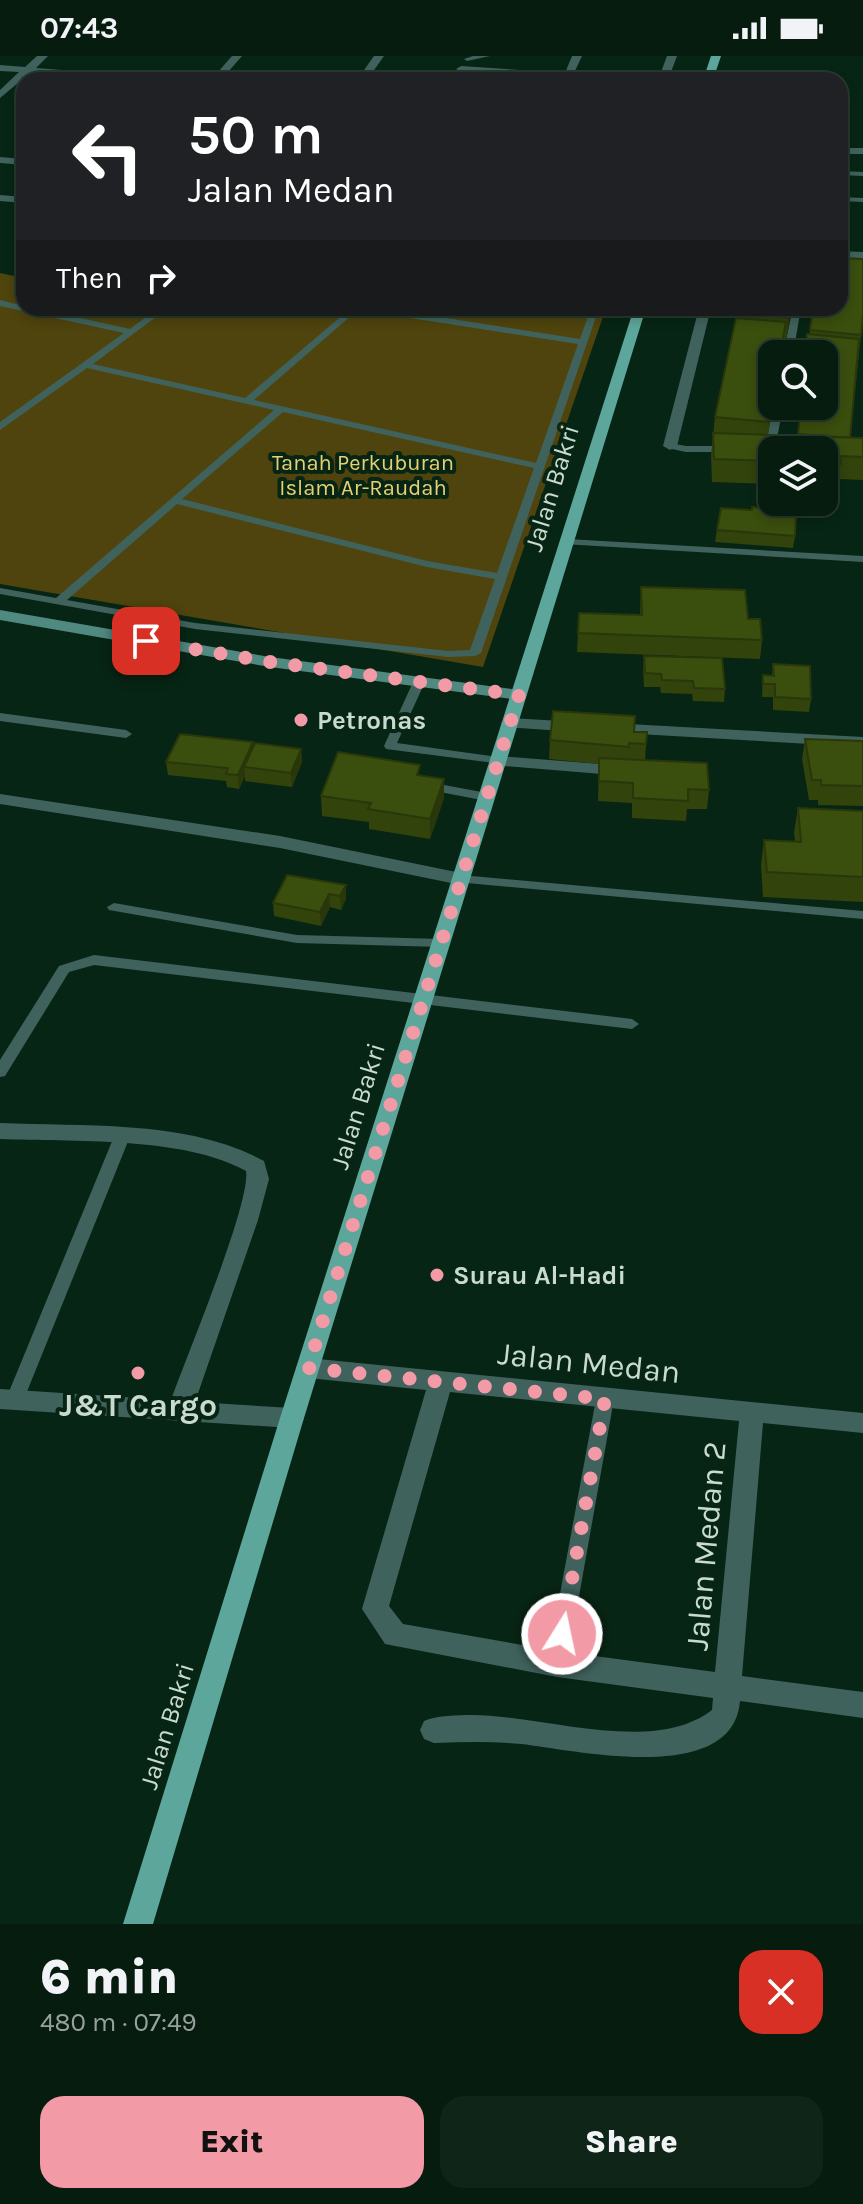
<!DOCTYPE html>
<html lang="en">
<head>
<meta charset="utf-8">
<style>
  body { margin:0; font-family:Karla,sans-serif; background:#0e2518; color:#f1f3f6; height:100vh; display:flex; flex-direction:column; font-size:30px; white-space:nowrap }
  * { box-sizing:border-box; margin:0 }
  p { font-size:26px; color:#97a19e }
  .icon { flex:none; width:44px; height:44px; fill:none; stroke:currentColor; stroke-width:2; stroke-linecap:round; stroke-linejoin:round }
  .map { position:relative; height:1868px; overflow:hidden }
  .sheet { display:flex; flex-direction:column; background:#051c0f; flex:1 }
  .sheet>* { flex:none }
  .banner { position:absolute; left:16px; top:16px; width:832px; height:244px; border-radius:24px; box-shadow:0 4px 12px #0003,0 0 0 2px #263a2f; background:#202124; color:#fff; overflow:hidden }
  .fabs { position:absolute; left:758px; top:284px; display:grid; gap:16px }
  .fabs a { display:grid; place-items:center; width:80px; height:80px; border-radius:16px; background:#051c0f; box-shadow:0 4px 12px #0003,0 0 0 2px #263a2f; font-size:40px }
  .pin { position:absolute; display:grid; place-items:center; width:68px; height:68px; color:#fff; margin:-34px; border-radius:16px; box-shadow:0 4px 12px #0006 }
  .me { position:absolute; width:88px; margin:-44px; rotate:10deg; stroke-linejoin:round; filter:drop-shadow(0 0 6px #0008) }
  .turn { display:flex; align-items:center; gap:28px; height:168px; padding:0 40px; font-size:36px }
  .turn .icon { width:104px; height:104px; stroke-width:2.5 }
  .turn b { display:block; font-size:56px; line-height:68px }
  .then { display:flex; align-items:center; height:76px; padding:0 40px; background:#0003; gap:16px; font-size:30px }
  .round { display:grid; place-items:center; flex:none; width:84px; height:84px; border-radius:24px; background:#0e2518 }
  .summary { display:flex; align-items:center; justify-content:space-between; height:136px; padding:0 40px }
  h1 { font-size:48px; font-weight:800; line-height:60px }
  .primary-button { display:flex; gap:16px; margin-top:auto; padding:16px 40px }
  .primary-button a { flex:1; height:92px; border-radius:24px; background:#f39aa7; color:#111; font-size:32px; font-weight:800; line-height:92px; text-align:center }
  .primary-button a+a { background:#0e2518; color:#f1f3f6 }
  .status { display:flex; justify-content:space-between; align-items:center; height:56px; padding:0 40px; background:#051c0f; direction:ltr }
  .status svg { height:22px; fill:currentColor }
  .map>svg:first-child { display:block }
</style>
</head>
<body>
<div class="status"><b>07:43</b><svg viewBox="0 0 49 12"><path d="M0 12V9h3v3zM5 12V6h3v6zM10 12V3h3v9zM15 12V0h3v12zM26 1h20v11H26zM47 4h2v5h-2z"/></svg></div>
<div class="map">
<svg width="863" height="1868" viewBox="0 0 863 1868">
  <rect width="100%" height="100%" fill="#072514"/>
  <polygon fill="#4f440d" points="0,217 24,222 24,252 606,252 483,611 0,528"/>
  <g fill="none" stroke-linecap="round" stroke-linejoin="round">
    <g fill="#40625d" fill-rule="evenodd">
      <polygon points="473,0 490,0 467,5 464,3"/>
      <polygon points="840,115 863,116 863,120 840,119"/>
      <polygon points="840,141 863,142 863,146 840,145"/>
      <path d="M0,244l24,6v2h11l95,21 28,-21h10l-75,56 152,34 106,-90h9l-106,92 282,63 42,-119 -213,-33 -4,-3h21l198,31 11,-31h8l-118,345 -6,3 -27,1 -253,-28 -195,-35v-6l56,10 218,-188 -187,-42 -87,62v-8l124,-89 -124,-27zM283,356l251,56 -37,105 -70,-12 -245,-62zM177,448l250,63 68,12 -25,71 -22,1 -253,-28 -128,-23z"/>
      <polygon points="793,252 801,252 793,298 783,298"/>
      <polygon points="773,350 783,350 775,394 770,397 765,394"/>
      <polygon points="670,387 686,390 729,390 734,393 729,396 686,396 667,392 667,388"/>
      <polygon points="567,483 863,500 863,506 563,488 562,486"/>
      <polygon points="419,623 425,626 397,687 498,701 502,702 504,705 502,708 386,693 384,690 413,626"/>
      <polygon points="0,657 126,674 132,678 126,682 0,665"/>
      <polygon points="428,726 487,737 493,741 487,745 424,733 422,730 424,727"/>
      <polygon points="461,819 863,855 863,863 456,826 454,823 456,820"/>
      <polygon points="114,847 297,879 441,883 448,887 441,891 297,887 109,854 107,851"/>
      <polygon points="94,899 632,963 639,968 632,973 94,909 69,916 5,1020 0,1021 0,1004 59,910"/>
      <polygon points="121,1078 126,1079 129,1083 24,1343 21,1348 15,1350 9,1348 6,1343 113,1083 116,1079"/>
      <polygon points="605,1336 611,1338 614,1343 567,1608 564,1614 557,1617 550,1614 547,1608 596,1343 599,1338"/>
    </g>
    <g fill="#40625d" fill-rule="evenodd">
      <polygon points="37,0 48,0 36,12 152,21 157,24 30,17 0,42 0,34 19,16 0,15 0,9 25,11"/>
      <polygon points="232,0 242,0 221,24 211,24"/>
      <polygon points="374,0 384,0 367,24 357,24"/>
      <polygon points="572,0 582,0 574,17 633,21 638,24 461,16 456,13 461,10 565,17"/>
      <polygon points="667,0 677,0 668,24 658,24"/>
      <rect x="840" y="92" width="23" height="6"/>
      <polygon points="0,101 24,103 24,109 0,107"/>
      <polygon points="0,139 24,141 24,147 0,145"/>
      <polygon points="840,195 863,196 863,204 840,203"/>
      <polygon points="699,252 711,252 677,390 670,394 663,390"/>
      <polygon points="510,662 578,666 587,671 578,676 504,671 501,667"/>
      <polygon points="610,667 863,681 863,691 604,676 601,672 604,668"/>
      <polygon points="498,700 626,710 635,715 626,720 492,709 489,705 492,701"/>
      <polygon points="0,738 280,780 461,817 470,823 461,829 280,792 0,748"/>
      <path d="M0,1067c85,4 187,-4 264,38l5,18 -11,41 -63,182 97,6 9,3 3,7 -3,7 -9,3 -292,-19v-20l171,11c14,-40 80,-197 75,-229 -62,-35 -174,-29 -246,-32z"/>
      <path d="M308,1302l555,55v20l-100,-10 -21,253 121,16v26l-123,-17c-7,86 -165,49 -219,43 -29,-3 -58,-2 -87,-1l-10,-4 -4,-9 4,-9c14,-6 28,-5 42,-6 73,-2 185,42 246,-5l1,-12 -156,-21 -172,-33 -23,-35 64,-219 -118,-12 -9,-3 -3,-7 3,-7zM450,1336l289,29 -24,251 -158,-21 -154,-27 -14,-18z"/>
    </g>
    <polygon fill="#508980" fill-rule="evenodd" points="0,554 270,601 519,634 527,639 519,644 270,611 0,564"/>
    <g fill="#5ca69b" fill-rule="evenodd">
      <polygon points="711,0 721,0 713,24 703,24"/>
      <polygon points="634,252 646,252 304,1362 153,1868 123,1868 280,1362"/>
    </g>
  </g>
  <g fill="#32430c">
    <polygon points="739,252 792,252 786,283 784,283 768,379 798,380 800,350 813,252 861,279 850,382 863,382 863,424 839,423 838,431 824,430 824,394 772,394 772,428 712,426 711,399 715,361"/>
    <polygon points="752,454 795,480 793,492 715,486 717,474"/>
    <polygon points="641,531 748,563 762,584 760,603 577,596 579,557 640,559"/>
    <polygon points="644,600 725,633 724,646 693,645 692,638 661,637 660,631 644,631 643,613"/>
    <polygon points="773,608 811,643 809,656 773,654 773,641 762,641 763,619 772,620"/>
    <polygon points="634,676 647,676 645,704 709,734 707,753 687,753 686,765 632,762 632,747 598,745 599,708 549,703 550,684"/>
    <polygon points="805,683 863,685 863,750 818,749 818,744 809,744 802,703"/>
    <polygon points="253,686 253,691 301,693 302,706 292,731 245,725 245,720 239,733 227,731 226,725 168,719 166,706"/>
    <polygon points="420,719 444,742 430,783 369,773 369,766 322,760 321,740"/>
    <polygon points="798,752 863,755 863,846 763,841 761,809 764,784 795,785 794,777"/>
    <polygon points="287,819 346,843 341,854 330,851 321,870 274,860 273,847"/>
  </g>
  <g fill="#29370a">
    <polygon points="790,252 792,252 786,283 788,262"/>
    <polygon points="253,686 254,700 244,711 245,720 239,733 238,719"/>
    <polygon points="301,693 302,706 292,731 291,717"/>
    <polygon points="444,723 444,742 430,783 430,763"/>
    <polygon points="346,829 346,843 341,854 340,840"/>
    <polygon points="329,838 330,851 321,870 320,856"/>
  </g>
  <g fill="#3a4e0e" stroke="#29370a" stroke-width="2">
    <polygon points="840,202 863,203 863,257 861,279 810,274 813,252 840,252"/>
    <polygon points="739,252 790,252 788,262 738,257"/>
    <polygon points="736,262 786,266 780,298 772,298 772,348 769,366 715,361"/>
    <polygon points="807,278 859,283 850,382 798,378 801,350 824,350 824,298 805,298"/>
    <polygon points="713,377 863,382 863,401 840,400 841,408 824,407 824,394 772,394 772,405 714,403"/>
    <polygon points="752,451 788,454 789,458 796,458 795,480 717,474 721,452 752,454"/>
    <polygon points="641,531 745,534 748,563 760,563 762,584 578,577 579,557 642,559"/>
    <polygon points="644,600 722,602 725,633 694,632 693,625 662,624 661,618 645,617"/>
    <polygon points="773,608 810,610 811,643 775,641 775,628 763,628 763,619 774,620"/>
    <polygon points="553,655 635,660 634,676 647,676 646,688 629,687 629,691 550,684"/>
    <polygon points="180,678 253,686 238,719 226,718 228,712 166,706"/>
    <polygon points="805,683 863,685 863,730 821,729 821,724 812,724"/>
    <polygon points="255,687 301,693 291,717 244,711"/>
    <polygon points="338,696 420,709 417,719 444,723 430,763 368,753 371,747 321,740"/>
    <polygon points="599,702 707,707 709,734 688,733 688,745 633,742 633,727 599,725"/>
    <polygon points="798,752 863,755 863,821 767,816 764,784 801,786"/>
    <polygon points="287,819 346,829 340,840 329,838 320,856 273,847"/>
  </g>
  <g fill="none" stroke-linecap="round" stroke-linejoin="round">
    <polyline stroke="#f39aa7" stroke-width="14" stroke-dasharray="0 25.2" points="146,585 270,606 519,639 308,1312 605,1343 562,1578"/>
  </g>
  <g fill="#f39aa7" stroke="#072514" stroke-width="3">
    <circle cx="301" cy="664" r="8"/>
    <circle cx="437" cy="1219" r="8"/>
    <circle cx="138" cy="1317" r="8"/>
  </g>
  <g text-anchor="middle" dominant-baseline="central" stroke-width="8" stroke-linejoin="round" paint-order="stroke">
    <g font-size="22" fill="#e7d06f" stroke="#072514">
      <text x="363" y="407">Tanah Perkuburan<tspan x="363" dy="25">Islam Ar-Raudah</tspan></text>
    </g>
    <g font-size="26" fill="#c9dace" stroke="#072514">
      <text transform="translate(552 432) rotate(-73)">Jalan Bakri</text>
      <text transform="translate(358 1050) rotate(-73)">Jalan Bakri</text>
      <text transform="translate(167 1670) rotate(-73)">Jalan Bakri</text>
    </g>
    <g font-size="26" font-weight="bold" fill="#c9dace" stroke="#072514" text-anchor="start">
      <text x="317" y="664">Petronas</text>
      <text x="453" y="1219">Surau Al-Hadi</text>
    </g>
    <g font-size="32" fill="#c9dace" stroke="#072514">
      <text transform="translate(589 1307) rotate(6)">Jalan Medan</text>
      <text transform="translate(706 1490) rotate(-85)">Jalan Medan 2</text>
    </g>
    <g font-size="32" font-weight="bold" fill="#c9dace" stroke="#072514">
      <text x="138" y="1349">J&amp;T Cargo</text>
    </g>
  </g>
</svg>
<div class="fabs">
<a><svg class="icon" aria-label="search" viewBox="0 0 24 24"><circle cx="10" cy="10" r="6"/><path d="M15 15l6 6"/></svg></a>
<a><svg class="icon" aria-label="layers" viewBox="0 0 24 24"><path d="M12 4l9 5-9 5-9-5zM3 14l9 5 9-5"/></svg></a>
</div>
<div class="pin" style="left:146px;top:585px;background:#d93025"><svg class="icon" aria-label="arrive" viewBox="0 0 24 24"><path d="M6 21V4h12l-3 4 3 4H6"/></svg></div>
<svg class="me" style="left:562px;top:1578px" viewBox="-20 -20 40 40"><circle r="17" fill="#f39aa7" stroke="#fff" stroke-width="3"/><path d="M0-11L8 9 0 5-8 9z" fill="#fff"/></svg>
<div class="banner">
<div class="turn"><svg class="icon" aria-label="left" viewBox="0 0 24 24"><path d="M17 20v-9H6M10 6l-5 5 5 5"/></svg><div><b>50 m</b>Jalan Medan</div></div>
<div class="then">Then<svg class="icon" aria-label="right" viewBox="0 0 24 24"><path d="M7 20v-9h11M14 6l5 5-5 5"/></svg></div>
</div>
</div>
<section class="sheet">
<div class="summary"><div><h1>6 min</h1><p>480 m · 07:49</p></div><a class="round" style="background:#d93025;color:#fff"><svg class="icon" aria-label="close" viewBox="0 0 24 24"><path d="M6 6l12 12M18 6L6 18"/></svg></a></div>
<div class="primary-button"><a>Exit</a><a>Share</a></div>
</section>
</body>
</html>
